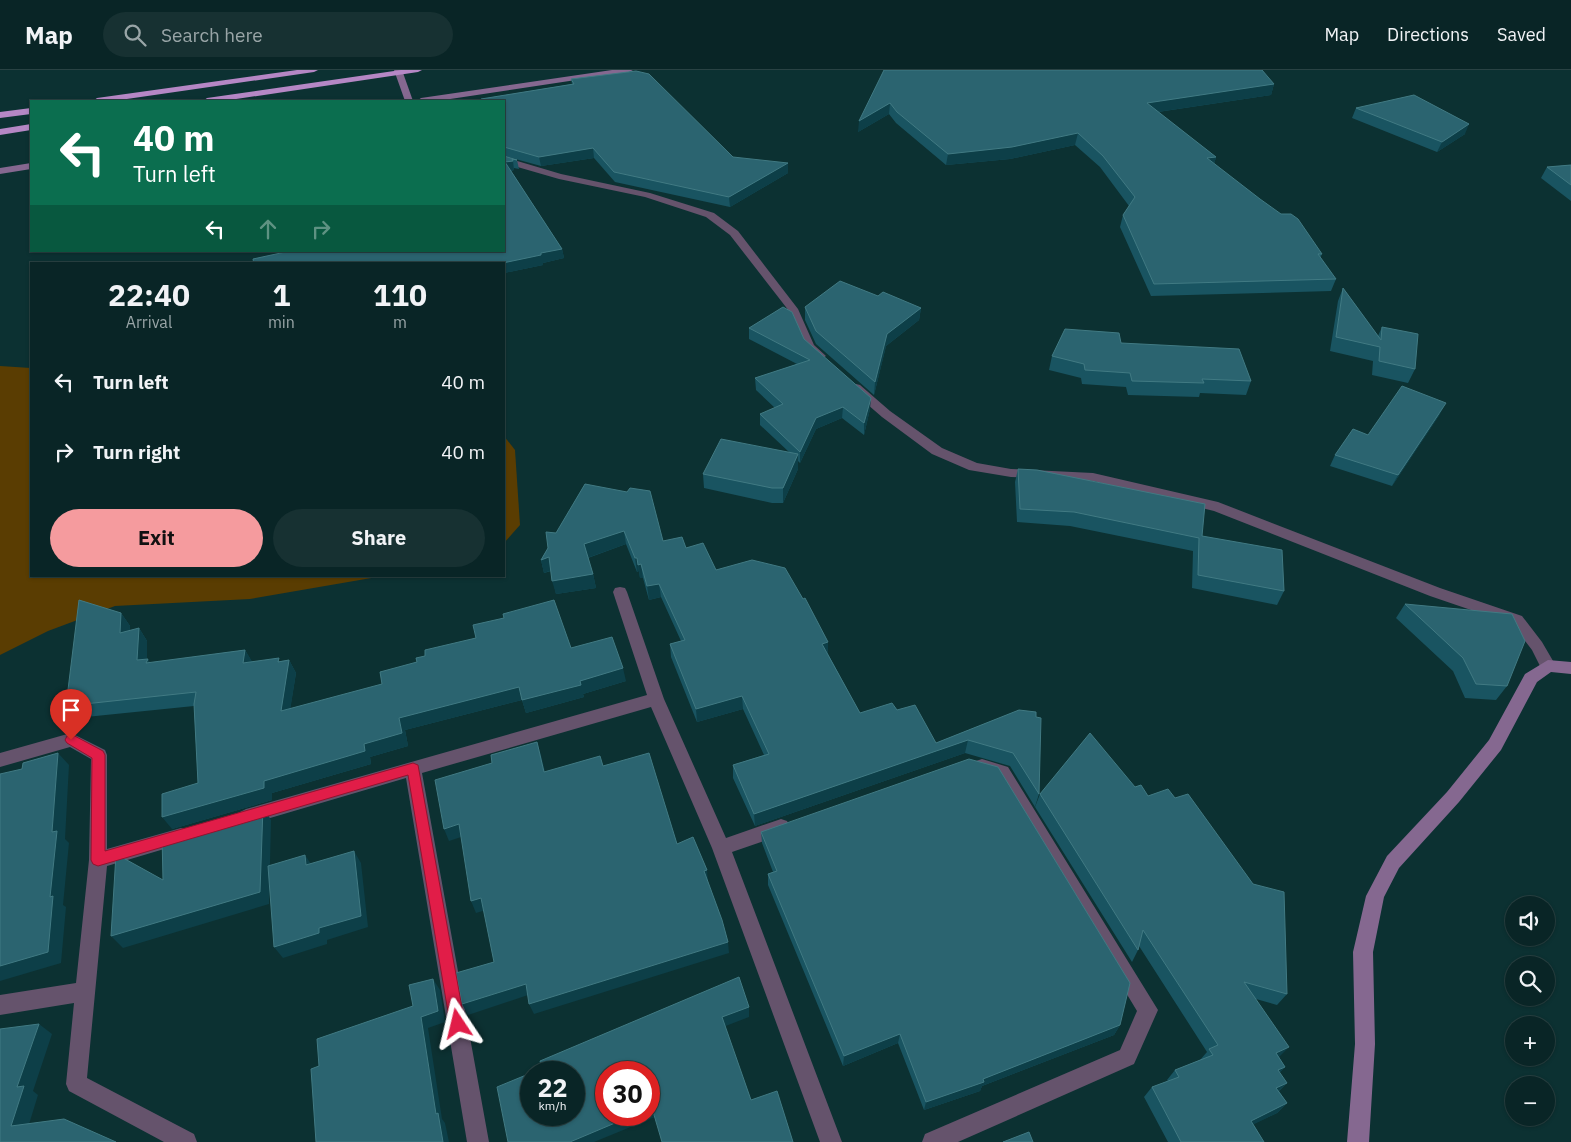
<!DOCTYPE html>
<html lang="en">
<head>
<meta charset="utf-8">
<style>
  body { margin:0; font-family:"IBM Plex Sans",sans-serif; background:#173132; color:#f1f3f6; height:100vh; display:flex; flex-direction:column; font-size:19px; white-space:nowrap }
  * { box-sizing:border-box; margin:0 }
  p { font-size:16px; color:#99a5a7 }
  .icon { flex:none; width:28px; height:28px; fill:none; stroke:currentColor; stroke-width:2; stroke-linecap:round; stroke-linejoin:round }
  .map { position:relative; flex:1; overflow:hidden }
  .sheet { position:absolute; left:30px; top:192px; width:475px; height:315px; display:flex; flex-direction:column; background:#092526; border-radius:0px; box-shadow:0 1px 4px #0004,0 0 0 1px #294243 }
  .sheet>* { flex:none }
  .hud { position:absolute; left:30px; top:30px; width:475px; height:152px; border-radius:0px; box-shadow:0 1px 4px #0004,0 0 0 1px #294243; background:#0b6e4f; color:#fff; overflow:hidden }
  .tools { position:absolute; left:1505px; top:826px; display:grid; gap:10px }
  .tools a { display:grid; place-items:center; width:50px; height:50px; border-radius:50%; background:#092526; box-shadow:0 1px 4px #0004,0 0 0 1px #294243; font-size:25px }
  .speed { position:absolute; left:520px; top:991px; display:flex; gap:10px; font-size:25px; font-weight:700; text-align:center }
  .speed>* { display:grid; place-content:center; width:65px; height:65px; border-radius:50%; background:#092526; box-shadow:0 1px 4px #0004,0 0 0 1px #294243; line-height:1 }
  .speed small { font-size:12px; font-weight:400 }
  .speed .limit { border:8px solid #d22; background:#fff; color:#111 }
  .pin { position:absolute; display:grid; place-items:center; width:42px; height:42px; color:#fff; margin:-51px -21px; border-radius:50% 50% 50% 0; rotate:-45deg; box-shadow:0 0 5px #0007 }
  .pin .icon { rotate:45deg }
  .me { position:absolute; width:55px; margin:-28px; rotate:350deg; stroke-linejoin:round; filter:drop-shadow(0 0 4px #0008) }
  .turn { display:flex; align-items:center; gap:18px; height:105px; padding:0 20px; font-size:22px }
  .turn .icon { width:65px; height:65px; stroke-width:2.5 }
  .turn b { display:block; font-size:35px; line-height:42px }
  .lanes { display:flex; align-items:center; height:48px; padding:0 20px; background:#0003; justify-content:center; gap:25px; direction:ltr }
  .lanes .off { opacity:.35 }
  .eta { display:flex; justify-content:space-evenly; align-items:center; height:85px; text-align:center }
  .eta b { font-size:30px; font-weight:800; line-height:35px }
  .primary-button { display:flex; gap:10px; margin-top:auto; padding:10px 20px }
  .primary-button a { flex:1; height:58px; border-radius:30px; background:#f59b9e; color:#111; font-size:20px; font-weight:800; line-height:58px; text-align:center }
  .primary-button a+a { background:#173132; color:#f1f3f6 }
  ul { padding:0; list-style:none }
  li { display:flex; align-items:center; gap:15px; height:70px; padding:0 20px }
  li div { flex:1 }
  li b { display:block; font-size:19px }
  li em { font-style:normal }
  header { display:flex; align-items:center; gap:30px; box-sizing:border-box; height:70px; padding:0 25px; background:#092526; border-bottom:1px solid #294243 }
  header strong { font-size:24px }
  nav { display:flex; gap:28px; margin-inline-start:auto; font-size:18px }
  .search { width:350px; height:45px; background:#173132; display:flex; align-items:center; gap:12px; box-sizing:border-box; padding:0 18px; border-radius:28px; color:#99a5a7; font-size:19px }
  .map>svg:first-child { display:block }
</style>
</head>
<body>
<header>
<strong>Map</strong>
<div class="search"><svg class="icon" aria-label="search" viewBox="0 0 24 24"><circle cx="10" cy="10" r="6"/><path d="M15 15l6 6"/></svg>Search here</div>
<nav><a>Map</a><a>Directions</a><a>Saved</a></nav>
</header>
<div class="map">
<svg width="1571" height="1072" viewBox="0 0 1571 1072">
  <rect width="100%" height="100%" fill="#0c3132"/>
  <g fill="#5a3d02">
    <polygon points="0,296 31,298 31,506 383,506 250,529 115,536 48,561 0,585"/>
    <polygon points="504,366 515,380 520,455 504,473"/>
  </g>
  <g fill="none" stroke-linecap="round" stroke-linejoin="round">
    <g fill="#65536c" fill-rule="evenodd">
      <polygon points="504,87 561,104 650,123 714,143 738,161 798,239 814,275 826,286 820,290 805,279 789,241 730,165 706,147 645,127 559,109 504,93"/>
      <polygon points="856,314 860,315 890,341 942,378 977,393 1011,399 1093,403 1218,432 1440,518 1522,546 1542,572 1556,596 1554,600 1548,602 1542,600 1532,580 1512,554 1430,526 1214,441 1093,411 1011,407 969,400 932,384 882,347 852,321 850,318"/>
      <polygon points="620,517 625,518 627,522 664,629 726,768 781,749 787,751 790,757 787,763 732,782 842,1072 820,1072 712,778 651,637 422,703 489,1072 467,1072 406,708 246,755 240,752 237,747 240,742 246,739 647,625 613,522 615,518"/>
      <polygon points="71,663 105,680 107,685 107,779 181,758 187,760 190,766 187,772 181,774 107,796 87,1008 194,1064 197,1072 164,1072 69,1021 66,1014 74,933 0,945 0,925 76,913 89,790 91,689 70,677 0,697 0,683"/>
      <polygon points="982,689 1008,697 1158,940 1134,994 958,1072 922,1072 925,1064 1120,980 1137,941 996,707 976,701 973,696 976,691"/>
    </g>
    <g fill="#856890" fill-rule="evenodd">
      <polygon points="394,0 402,0 413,31 405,31"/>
      <polygon points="612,0 633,0 629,2 437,31 417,31 421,28"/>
      <polygon points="31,93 31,99 0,104 0,98"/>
      <polygon points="1548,590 1571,592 1571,604 1551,602 1537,612 1501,680 1459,732 1399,798 1384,827 1373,882 1375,974 1369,1072 1347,1072 1355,974 1353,882 1366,826 1387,786 1447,722 1489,670 1525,604"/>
    </g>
    <g fill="#b587c5" fill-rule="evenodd">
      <polygon points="297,0 318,0 314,2 113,31 93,31 97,28"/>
      <polygon points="401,0 422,0 418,2 223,31 203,31 207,28"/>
      <polygon points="31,38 31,44 0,48 0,42"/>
      <polygon points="31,54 31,60 0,65 0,59"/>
    </g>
  </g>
  <g fill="#195461">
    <polygon points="884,0 1274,14 1271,25 1158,42 1216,87 1214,94 1322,184 1320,188 1336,209 1331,221 1151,226 1120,157 1123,145 1129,136 1100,97 1075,75 1010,89 946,95 896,53 889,44 858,62"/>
    <polygon points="571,9 733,87 788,103 730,137 615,112 594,88 541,96 504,86 504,31 481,31 481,29 572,14"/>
    <polygon points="1356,38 1465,64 1437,82 1352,48"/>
    <polygon points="504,86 517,90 519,99 514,98 514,100 511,101 562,179 564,188 543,193 543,195 504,203"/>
    <polygon points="1571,95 1571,131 1541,108 1547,97"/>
    <polygon points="1343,218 1378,266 1382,257 1415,299 1408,313 1372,305 1373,291 1330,281 1338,231"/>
    <polygon points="878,226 921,238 919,250 886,276 874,325 816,274 805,250 805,237"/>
    <polygon points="749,258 804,269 870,339 864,365 842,348 816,359 800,393 798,391 798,399 783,433 772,433 704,418 703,404 789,382 760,355 760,344 775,338 756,320 755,308 797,294 749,269"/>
    <polygon points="1121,273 1251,311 1246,325 1200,323 1199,327 1128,325 1126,317 1082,314 1081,308 1049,300 1052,286"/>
    <polygon points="1440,344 1392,416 1330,396 1335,385 1368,365"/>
    <polygon points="1018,399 1202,466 1284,521 1277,535 1192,518 1193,481 1070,456 1017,452 1015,412"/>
    <polygon points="585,414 663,471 686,478 828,584 860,643 897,640 936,673 1019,640 1039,724 1035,737 1010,696 965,683 755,756 733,708 733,695 764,685 743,639 697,652 671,587 670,574 681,571 661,527 649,530 643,508 640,508 639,501 637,502 626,474 588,488 593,504 596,518 556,524 551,501 544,503 541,490"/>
    <polygon points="1405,534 1507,616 1496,630 1465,628 1453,601 1396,548"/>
    <polygon points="121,543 130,556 130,561 139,558 147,571 147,589 150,593 245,580 252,592 281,591 289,590 296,603 290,639 571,578 626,611 583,624 584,627 526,643 522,630 405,660 408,676 370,687 371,694 272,723 272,730 172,759 198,713 194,636 76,648 66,636"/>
    <polygon points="1040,724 1287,924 1277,935 1256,929 1279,987 1285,997 1279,1003 1287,1013 1279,1021 1287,1033 1277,1043 1253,1054 1264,1072 1168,1072 1144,1027 1152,1017 1168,1011 1167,1010 1175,1000 1200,990 1207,982 1139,876 1138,880 1132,892 1035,737"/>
    <polygon points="761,762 1120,955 1114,965 982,1016 980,1021 924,1040 898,973 843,996 768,815 768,804 773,802 762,773"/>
  </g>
  <g fill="#0d3f48">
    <polygon points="1274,14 1271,25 1144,44 1147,33"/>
    <polygon points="890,33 889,44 858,62 859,51"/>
    <polygon points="1469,54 1465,64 1437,82 1442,72"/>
    <polygon points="1078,63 1075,75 1010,89 946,95 948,84"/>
    <polygon points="593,78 594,88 541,96 539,87"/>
    <polygon points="1216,87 1213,98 1207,88"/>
    <polygon points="513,91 514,100 507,101 505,92"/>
    <polygon points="788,93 788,103 730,137 729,127"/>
    <polygon points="562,179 564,188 543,193 543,195 504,203 504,194 498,194 541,183"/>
    <polygon points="921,238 919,250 886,276 874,325 875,312 887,264"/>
    <polygon points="871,328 870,339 864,365 864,353"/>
    <polygon points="1446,333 1440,344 1392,416 1398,405"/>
    <polygon points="843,337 842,348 816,359 800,393 800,382 816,348"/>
    <polygon points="798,384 798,399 783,433 783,418"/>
    <polygon points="624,461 626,474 587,488 584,474"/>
    <polygon points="549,487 552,500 544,503 541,490"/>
    <polygon points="635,488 637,488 639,501 637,502"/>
    <polygon points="641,494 643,508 640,508 638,495"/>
    <polygon points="593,504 596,518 556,524 552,511"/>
    <polygon points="659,514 661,527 649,530 647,516"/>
    <polygon points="121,543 130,556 129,576 120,563"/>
    <polygon points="139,558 147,571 147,592 148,589 156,602 137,590"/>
    <polygon points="828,572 828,586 822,574"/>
    <polygon points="245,580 253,593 243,593"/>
    <polygon points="289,590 296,603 288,654 281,641"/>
    <polygon points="623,598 626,611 583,624 584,627 526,643 522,630 405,660 408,676 370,687 371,694 272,723 272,730 172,759 162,747 264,711 364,674 399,648 519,617 580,611"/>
    <polygon points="742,626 743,639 697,652 696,639"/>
    <polygon points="968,670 965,683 755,756 754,744"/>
    <polygon points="537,672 541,685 548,714 544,702"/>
    <polygon points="58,683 69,695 65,769 69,773 63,835 66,837 61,893 0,911 0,896 52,762"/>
    <polygon points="263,737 271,750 269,834 123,878 111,866"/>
    <polygon points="459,754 464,766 449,771 444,759"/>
    <polygon points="354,781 361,793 368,857 327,870 327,874 283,888 274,877 319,858"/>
    <polygon points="305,785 313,797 306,795"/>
    <polygon points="707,800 708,812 704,801"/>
    <polygon points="481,828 486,840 476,843 471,831"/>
    <polygon points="728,872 729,883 534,944 529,934"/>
    <polygon points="433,909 440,920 445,952 428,958 442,1049 445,1053 449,1072 443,1072 436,1044 421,947"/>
    <polygon points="526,914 531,924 468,945 462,934"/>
    <polygon points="749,937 749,947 723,957 722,947"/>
    <polygon points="39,954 52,964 33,1021 38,1025 26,1064 11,1056 17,1017"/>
    <polygon points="1120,955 1114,965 982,1016 980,1021 924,1040 926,1032 983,1009"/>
    <polygon points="900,964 898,973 843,996 844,986"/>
    <polygon points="1289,977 1279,987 1276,983"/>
    <polygon points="1285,997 1275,1007 1278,1000"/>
    <polygon points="1287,1013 1276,1023 1276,1018"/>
    <polygon points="1287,1033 1277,1043 1242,1060 1251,1051"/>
    <polygon points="652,1038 655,1047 594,1072 570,1072 634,1045 649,1045 649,1039"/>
  </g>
  <g fill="#2b6470" stroke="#417a83">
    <polygon points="884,0 1262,0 1274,14 1147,33 1216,87 1207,88 1260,129 1281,144 1291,144 1298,149 1322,184 1318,184 1336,209 1154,214 1123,145 1135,127 1103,86 1078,63 1012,77 948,84 897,42 890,33 859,51"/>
    <polygon points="636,1 649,4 733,87 788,93 729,127 614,102 593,78 539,87 504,77 504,31 482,31 481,29 574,14 571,9"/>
    <polygon points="1414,25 1469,54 1442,72 1356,38"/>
    <polygon points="504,86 517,90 512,89 513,91 505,92 562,179 541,183 541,185 498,194 254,194 253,189 290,181 504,181"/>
    <polygon points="1571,95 1571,115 1547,97"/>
    <polygon points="840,211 878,226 883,222 921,238 887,264 875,312 816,261 805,237"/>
    <polygon points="1343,218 1381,270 1382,257 1418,264 1415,299 1379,291 1380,277 1336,267"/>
    <polygon points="783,237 792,242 804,269 871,328 864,353 843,337 816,348 800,382 760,344 783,334 755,308 810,290 749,258"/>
    <polygon points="1065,259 1119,263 1121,273 1239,279 1251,311 1202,309 1204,313 1132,311 1130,303 1085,300 1084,294 1052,286"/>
    <polygon points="1402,316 1446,333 1398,405 1335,385 1353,359 1368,365"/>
    <polygon points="721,369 798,384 783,418 772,418 703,404"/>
    <polygon points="1018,399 1037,400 1205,434 1202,466 1282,480 1284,521 1198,505 1199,468 1074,442 1020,439"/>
    <polygon points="585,414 627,422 630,418 650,421 663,471 682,467 686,478 703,473 716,500 752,490 785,498 803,529 805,528 828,572 822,574 860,643 892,633 897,640 915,635 936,673 1019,640 1036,642 1036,647 1041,648 1039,724 1013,683 968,670 754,744 733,695 769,684 742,626 696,639 670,574 685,570 659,514 647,516 641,494 638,495 637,488 635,488 624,461 584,474 593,504 552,511 549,487 541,490 548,478 546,462 556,463"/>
    <polygon points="79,530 121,543 120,563 139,558 137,590 148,589 146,593 245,580 243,593 279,588 278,592 289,590 281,641 382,614 380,602 417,592 416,588 425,586 425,580 476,568 473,555 504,548 503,544 554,530 571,578 612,567 623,598 580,611 581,615 522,630 519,617 399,648 402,663 364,674 365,681 264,711 264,718 162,747 162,724 198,713 194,634 196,622 66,636"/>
    <polygon points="1405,534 1512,544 1525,571 1507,616 1476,614 1463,588"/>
    <polygon points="1090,663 1135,717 1141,715 1148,726 1168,719 1175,728 1188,724 1253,814 1284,822 1287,924 1244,912 1289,977 1276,983 1285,997 1278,1000 1287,1013 1276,1018 1287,1033 1251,1051 1264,1072 1181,1072 1152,1017 1179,1007 1175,1000 1213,985 1209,979 1218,975 1143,860 1138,880 1040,724"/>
    <polygon points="537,672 544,702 600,686 603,696 649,683 677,774 693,767 707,800 704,801 722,850 728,872 529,934 526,914 462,934 456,903 494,892 481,828 471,831 459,754 444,759 435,710 492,693 491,685"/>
    <polygon points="58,683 52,762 57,761 50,827 53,826 48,882 0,896 0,704 22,699 23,693"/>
    <polygon points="969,689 998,697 1130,913 1120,955 983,1009 984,1012 926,1032 900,964 844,986 768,804 777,801 761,762"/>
    <polygon points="263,737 260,822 111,866 116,784 163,810 162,766"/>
    <polygon points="354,781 361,846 319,858 319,863 274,877 268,796 305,785 306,795"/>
    <polygon points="739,907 749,937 722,947 751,1030 777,1021 793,1072 662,1072 652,1038 649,1039 649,1002 606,1002 606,1045 634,1045 570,1072 508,1072 497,1017 531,1003 531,1045 574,1045 574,1002 532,1002 542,999 540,991"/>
    <polygon points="433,909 438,941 421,947 436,1044 438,1043 443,1072 316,1072 311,999 319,996 317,969 413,936 409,915"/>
    <polygon points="39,954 17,1017 24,1016 11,1056 64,1049 116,1072 0,1072 0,959"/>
    <polygon points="1029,1062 1033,1072 1003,1072"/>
  </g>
  <polygon fill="#e11d48" stroke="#92132f" points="71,664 103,681 105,685 105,781 413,693 418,695 465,954 463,959 458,962 452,959 450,954 408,705 98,796 93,794 91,790 92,688 67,673 65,670 67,666"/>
</svg>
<div class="tools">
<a><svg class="icon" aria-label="sound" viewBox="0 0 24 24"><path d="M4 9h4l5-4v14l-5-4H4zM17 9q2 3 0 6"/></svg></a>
<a><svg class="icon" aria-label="search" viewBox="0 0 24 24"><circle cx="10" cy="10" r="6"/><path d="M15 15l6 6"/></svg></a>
<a>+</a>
<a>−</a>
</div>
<div class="speed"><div>22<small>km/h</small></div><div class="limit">30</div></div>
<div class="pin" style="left:71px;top:670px;background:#d93025"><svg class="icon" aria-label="arrive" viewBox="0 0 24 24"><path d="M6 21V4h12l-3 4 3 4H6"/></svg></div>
<svg class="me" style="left:458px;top:954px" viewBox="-20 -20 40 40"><path d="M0-17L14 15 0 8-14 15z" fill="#e11d48" stroke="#fff" stroke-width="4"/></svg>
<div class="hud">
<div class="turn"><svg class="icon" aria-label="left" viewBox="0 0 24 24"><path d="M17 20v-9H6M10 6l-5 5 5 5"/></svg><div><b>40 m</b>Turn left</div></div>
<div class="lanes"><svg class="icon" aria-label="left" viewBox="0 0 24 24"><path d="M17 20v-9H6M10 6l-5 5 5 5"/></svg><svg class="icon off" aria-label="ahead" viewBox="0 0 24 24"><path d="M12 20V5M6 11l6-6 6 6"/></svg><svg class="icon off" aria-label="right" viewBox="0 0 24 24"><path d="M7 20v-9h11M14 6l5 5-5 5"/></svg></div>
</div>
<section class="sheet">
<div class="eta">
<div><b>22:40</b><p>Arrival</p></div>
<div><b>1</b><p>min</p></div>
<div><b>110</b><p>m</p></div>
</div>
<ul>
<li><svg class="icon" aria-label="left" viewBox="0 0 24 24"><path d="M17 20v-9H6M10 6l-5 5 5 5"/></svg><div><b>Turn left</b></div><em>40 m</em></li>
<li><svg class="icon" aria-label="right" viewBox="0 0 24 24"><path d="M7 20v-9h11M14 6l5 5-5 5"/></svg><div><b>Turn right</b></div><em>40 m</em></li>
</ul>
<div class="primary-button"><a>Exit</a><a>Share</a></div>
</section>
</div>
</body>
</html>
